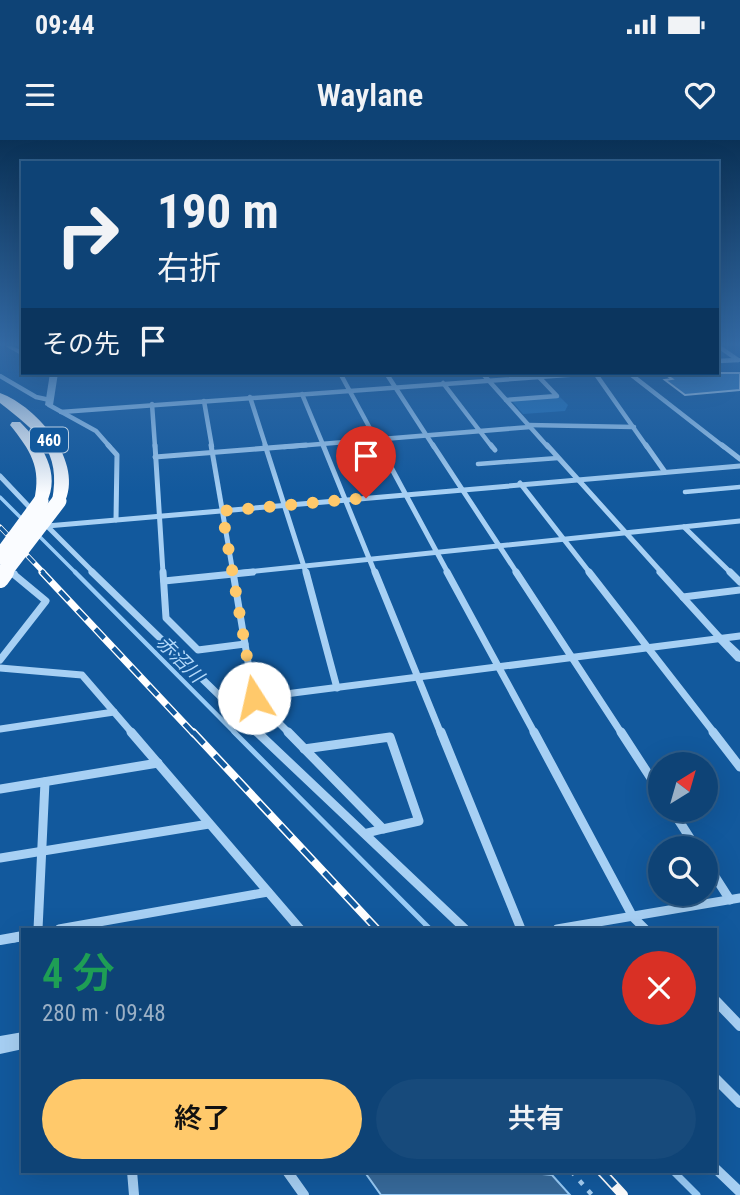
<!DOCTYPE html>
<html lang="ja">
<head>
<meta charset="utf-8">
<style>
  body { margin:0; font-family:"Roboto Condensed","Noto Sans JP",sans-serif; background:#174a7b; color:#f1f3f6; height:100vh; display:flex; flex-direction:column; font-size:26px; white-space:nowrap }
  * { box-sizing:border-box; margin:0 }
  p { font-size:23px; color:#9bb0c5 }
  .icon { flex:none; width:38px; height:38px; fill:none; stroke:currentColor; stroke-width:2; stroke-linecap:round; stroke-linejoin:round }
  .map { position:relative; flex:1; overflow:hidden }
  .details { position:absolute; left:21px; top:788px; width:696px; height:245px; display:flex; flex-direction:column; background:#0e4376; border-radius:0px; box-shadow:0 7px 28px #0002,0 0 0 2px #2e5c88 }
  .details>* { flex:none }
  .guide { position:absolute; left:21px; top:21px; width:698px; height:214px; border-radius:0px; box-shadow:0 7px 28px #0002,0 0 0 2px #2e5c88; background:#0e4376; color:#f1f3f6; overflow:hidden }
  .needle { width:46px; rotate:37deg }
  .tools { position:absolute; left:648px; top:612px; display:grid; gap:14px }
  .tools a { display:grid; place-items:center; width:70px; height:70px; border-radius:50%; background:#0e4376; box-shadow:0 7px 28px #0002,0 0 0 2px #2e5c88; font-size:35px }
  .pin { position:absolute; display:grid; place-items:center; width:60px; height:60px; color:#fff; margin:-72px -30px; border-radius:50% 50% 50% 0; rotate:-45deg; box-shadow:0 0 7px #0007 }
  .pin .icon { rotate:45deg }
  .me { position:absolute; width:77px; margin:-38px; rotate:350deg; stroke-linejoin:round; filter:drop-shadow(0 0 5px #0008) }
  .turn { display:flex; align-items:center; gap:24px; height:147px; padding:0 21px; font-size:32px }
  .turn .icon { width:91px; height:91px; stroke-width:2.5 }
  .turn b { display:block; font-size:49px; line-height:60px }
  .then { display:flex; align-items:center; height:66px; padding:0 21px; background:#0003; gap:14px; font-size:26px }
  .round { display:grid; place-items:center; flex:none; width:74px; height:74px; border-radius:37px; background:#174a7b }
  .headline { display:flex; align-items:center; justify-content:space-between; height:119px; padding:0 21px }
  h1 { font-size:42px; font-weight:600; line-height:52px; color:#1e9e55 }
  .button { display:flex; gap:14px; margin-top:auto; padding:14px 21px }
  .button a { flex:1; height:80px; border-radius:42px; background:#ffc96b; color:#111; font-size:28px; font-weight:600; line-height:80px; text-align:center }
  .button a+a { background:#174a7b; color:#f1f3f6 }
  .status { display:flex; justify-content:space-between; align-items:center; height:49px; padding:0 35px; background:#0e4376; direction:ltr }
  .status svg { height:19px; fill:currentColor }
  header { display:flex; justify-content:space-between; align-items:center; height:91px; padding:0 21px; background:#0e4376; font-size:32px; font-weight:600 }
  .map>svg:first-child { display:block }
</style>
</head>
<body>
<div class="status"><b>09:44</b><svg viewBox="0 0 49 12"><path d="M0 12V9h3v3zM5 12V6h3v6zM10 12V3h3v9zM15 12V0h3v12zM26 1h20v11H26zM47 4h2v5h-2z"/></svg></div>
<header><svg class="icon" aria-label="menu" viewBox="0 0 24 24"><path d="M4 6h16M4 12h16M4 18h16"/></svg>Waylane<svg class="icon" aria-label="heart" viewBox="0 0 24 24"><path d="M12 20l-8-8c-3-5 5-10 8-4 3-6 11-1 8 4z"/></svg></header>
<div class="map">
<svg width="740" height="1055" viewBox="0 0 740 1055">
  <rect width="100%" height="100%" fill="#12599d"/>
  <polygon fill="#2172ba" points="559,256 568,265 565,271 523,274 511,260"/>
  <polygon fill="#376a9b" stroke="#99ccf7" stroke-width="2" points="364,1031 513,1031 552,1035 570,1055 381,1055"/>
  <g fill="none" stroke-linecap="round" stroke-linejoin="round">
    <g stroke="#99ccf7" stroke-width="3.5">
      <polyline points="0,357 22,379"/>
      <polyline points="38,395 76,433"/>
    </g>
    <polyline stroke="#99ccf7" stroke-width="4.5" points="75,432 236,594"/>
    <polyline stroke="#99ccf7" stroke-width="5" points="234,592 430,789"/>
    <polyline stroke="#99ccf7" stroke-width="7" points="673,1031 697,1055"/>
  </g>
  <polygon fill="#3b82c4" stroke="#d0e8fe" stroke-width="2" points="663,233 740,233 740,250 685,255 665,240 672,239"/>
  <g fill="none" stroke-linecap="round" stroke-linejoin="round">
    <polyline stroke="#a7d0f4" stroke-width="4.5" stroke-dasharray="5 8" stroke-linecap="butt" points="571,1031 592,1055"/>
    <g stroke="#a7d0f4" stroke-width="4.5">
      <polyline points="478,324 558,318"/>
      <polyline points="685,352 740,347"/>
    </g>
    <g stroke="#a7d0f4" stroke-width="4.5">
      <polyline points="718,206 738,220"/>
      <polyline points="718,221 738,220"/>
      <polyline points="340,233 380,307"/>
      <polyline points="386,233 434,307"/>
      <polyline points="482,233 548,307"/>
      <polyline points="595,233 647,307"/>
      <polyline points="629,233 724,307"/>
      <polyline points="0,236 36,257 50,260"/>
      <polyline points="443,243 492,307"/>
      <polyline points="302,254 324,307"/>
      <polyline points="250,257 266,307"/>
      <polyline points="506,260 557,256 538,236"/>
      <polyline points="204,261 212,307"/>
      <polyline points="152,264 155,307"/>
      <polyline points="49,265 96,291 110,307"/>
      <polyline points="61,272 595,233"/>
      <polyline points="528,285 634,287"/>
      <polyline points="284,307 530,287"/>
    </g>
    <g stroke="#a7d0f4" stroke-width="5">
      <polyline points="108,305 117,315 116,380"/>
      <polyline points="155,305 163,433"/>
      <polyline points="211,305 233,433"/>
      <polyline points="265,305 306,433"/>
      <polyline points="323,305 375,433"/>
      <polyline points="379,305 448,433"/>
      <polyline points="433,305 517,433"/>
      <polyline points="491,305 495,310"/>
      <polyline points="547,305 662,433"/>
      <polyline points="646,305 665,332"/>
      <polyline points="722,305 740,319"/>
      <polyline points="155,317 306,305"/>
      <polyline points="0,336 34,372"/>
      <polyline points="520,343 590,433"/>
      <polyline points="45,384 94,433"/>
      <polyline points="47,386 740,326"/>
      <polyline points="684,387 731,433"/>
      <polyline points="7,430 15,433"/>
      <polyline points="236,433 740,381"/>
    </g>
    <g stroke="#a7d0f4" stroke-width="7">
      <polyline points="92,432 259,594"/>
      <polyline points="163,432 166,478 198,510 245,504"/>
      <polyline points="233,432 254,558 290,594"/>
      <polyline points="306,432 337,548"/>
      <polyline points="375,432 441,594"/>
      <polyline points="447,432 535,594"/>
      <polyline points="516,432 622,594"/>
      <polyline points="589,432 715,594"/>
      <polyline points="660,432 720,498"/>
      <polyline points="730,432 740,442"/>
      <polyline points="164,441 253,432"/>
      <polyline points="683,457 740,450"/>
      <polyline points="0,520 46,461 11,432"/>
      <polyline points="0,528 82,535 133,594"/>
      <polyline points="254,558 740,496"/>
      <polyline points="0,589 114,572"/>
    </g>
    <g stroke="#a7d0f4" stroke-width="9">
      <polyline points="131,592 300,789"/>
      <polyline points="257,592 465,789"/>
      <polyline points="288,592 383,689 367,693"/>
      <polyline points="441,592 521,789"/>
      <polyline points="534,592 633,777 645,789"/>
      <polyline points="621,592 660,652"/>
      <polyline points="713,592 740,627"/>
      <polyline points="304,609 390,597 419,681 383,689"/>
      <polyline points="0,649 158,623"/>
      <polyline points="672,670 697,709"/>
      <polyline points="0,718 209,684"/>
      <polyline points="705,721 730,760"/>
      <polyline points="38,789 45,642"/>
      <polyline points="59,789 268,752"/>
      <polyline points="557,789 740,758"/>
      <polyline points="13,798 23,796"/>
    </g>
    <g stroke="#a7d0f4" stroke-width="10">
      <polyline points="0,800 23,796"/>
      <polyline points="716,861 740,886"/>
      <polyline points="716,939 740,963"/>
      <polyline points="716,1029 740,1052"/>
      <polyline points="132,1031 134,1055"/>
      <polyline points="287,1031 304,1055"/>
    </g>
    <g fill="#a7d0f4" fill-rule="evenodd">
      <polygon points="5,206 12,206 23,211 23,216"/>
      <polygon points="50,233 58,233 53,265 49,267 45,265"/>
      <polygon points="720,494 724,496 740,511 740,522 736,521 716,500 714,498"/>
      <polygon points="23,892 23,909 0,914 0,896"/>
    </g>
    <g fill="#fafcff" fill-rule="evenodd">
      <path d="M0,253c38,14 85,70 64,111l-5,1 -7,-4c10,-51 -15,-69 -52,-98z"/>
      <path d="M12,282h8c22,22 42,51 26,82l-5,1 -7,-4c8,-34 -4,-51 -24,-76z"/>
    </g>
    <defs>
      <polyline id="rail-far3" points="0,387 44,433"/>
      <polyline id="rail-far2" points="42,432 194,594"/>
      <polyline id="rail-far1" points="193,592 377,789"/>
      <polyline id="rail" points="601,1031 623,1055"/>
    </defs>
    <use href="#rail-far3" stroke="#fff" stroke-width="5"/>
    <use href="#rail-far2" stroke="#fff" stroke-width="7"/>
    <use href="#rail-far1" stroke="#fff" stroke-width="8"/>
    <use href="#rail" stroke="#fff" stroke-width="10"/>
    <use href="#rail-far3" stroke="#12599d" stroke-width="3.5" stroke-dasharray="10" stroke-linecap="butt"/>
    <use href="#rail-far2" stroke="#12599d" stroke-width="4.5" stroke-dasharray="13" stroke-linecap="butt"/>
    <use href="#rail-far1" stroke="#12599d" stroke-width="5" stroke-dasharray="16" stroke-linecap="butt"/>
    <use href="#rail" stroke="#12599d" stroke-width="7" stroke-dasharray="20" stroke-linecap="butt"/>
    <g stroke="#fafcff" stroke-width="15">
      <polyline points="0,417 41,361"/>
      <polyline points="4,433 59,361"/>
    </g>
    <polyline stroke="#fafcff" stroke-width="18" points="0,439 5,432"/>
  </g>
  <linearGradient id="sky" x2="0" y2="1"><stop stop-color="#0a3156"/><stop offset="0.58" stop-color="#336aa5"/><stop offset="1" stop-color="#336aa5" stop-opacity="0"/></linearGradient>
  <rect width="740" height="353" fill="url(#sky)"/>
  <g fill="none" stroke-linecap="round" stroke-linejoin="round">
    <polyline stroke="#ffc96b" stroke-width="12" stroke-dasharray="0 21.6" points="254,558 222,371 366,358"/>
  </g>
  <g text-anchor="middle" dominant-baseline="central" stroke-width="5" stroke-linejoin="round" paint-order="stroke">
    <rect fill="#12599d" stroke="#b8cde2" stroke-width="2" x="30" y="287.5" width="38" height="25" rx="5"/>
    <g font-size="16" font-weight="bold" fill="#fff">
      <text x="49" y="300">460</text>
    </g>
    <g font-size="19" font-style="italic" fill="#b4dafb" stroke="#12599d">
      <text transform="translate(180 519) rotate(45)">赤沼川</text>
    </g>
  </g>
</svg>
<div class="tools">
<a><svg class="needle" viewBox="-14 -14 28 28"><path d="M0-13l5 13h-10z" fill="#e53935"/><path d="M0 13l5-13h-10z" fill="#9bb0c5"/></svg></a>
<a><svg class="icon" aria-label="search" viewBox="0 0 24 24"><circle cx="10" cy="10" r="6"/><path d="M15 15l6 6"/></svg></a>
</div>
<div class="pin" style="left:366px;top:358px;background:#d93025"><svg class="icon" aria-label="arrive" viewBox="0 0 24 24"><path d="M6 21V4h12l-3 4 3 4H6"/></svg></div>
<svg class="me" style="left:254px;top:558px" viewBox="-20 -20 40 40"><circle r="19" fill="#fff"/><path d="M0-13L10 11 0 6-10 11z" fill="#ffc96b"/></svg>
<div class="guide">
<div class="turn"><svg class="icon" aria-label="right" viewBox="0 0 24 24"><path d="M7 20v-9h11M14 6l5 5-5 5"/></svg><div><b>190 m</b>右折</div></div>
<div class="then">その先<svg class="icon" aria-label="arrive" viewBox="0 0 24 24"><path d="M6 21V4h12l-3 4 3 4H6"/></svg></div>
</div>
<section class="details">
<div class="headline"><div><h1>4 分</h1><p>280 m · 09:48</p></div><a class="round" style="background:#d93025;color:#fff"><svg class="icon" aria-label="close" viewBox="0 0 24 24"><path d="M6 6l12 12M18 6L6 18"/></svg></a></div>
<div class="button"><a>終了</a><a>共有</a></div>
</section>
</div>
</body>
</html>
